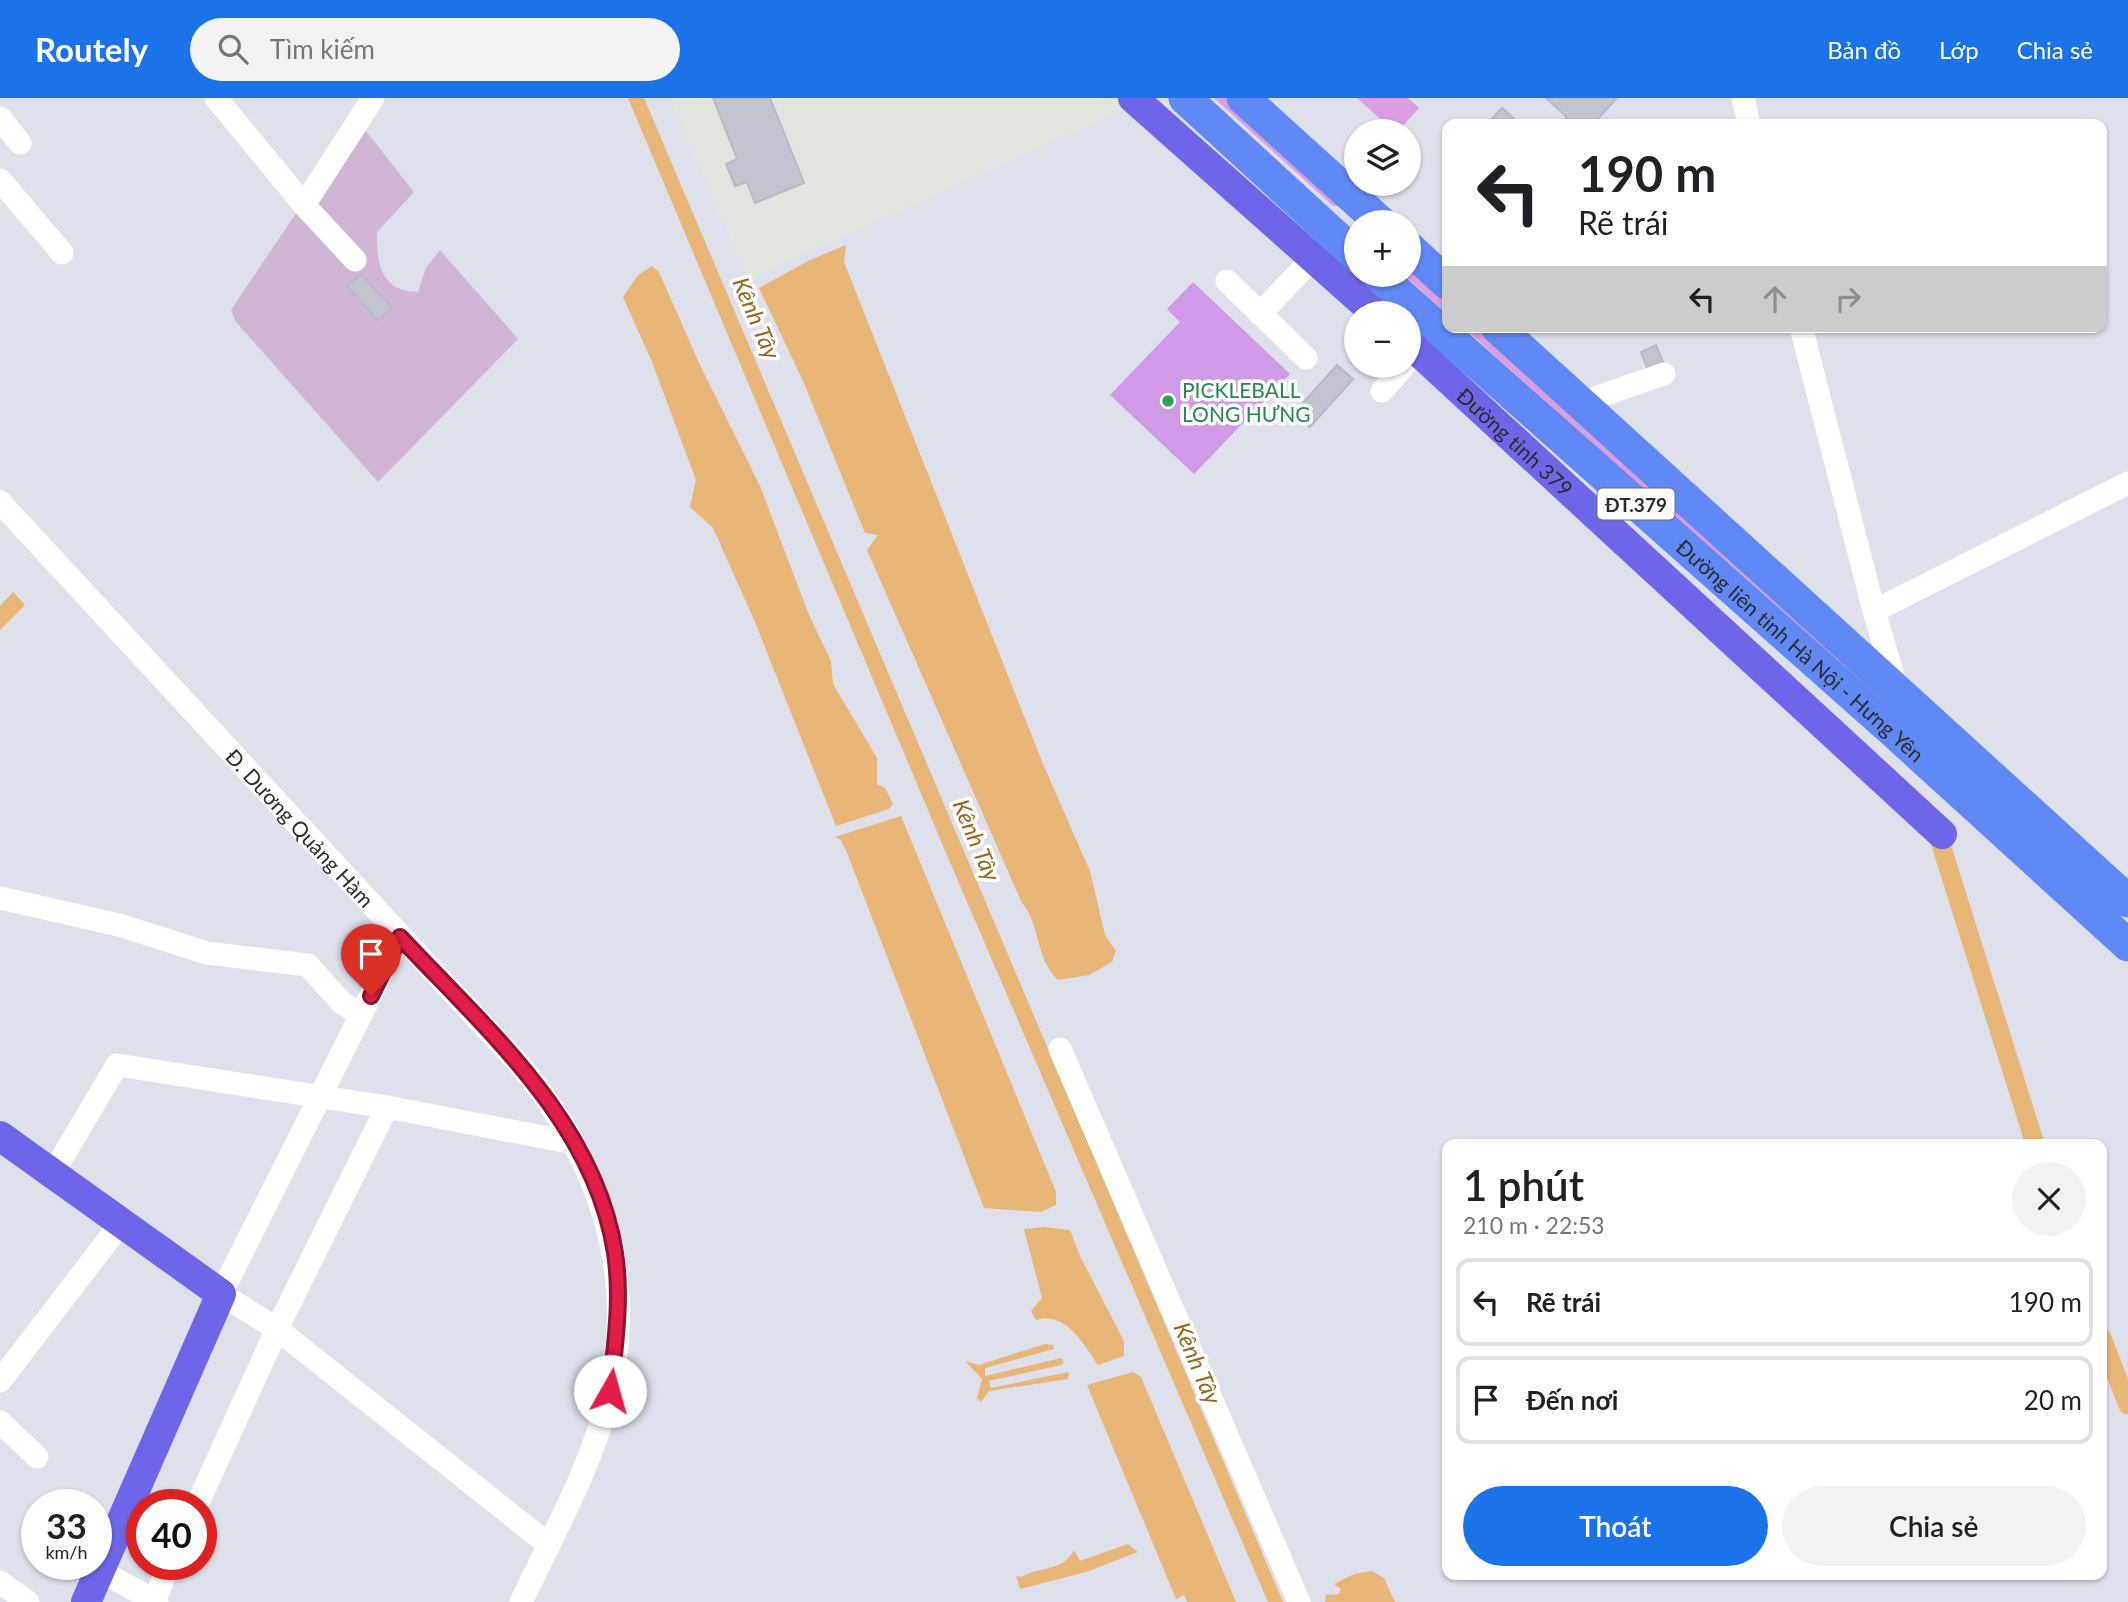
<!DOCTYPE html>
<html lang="vi">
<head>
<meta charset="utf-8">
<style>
  body { margin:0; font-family:Lato,sans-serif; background:#f2f2f2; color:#202124; height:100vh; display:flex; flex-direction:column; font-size:26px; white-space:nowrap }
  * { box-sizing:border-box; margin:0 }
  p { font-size:23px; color:#757577 }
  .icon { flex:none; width:38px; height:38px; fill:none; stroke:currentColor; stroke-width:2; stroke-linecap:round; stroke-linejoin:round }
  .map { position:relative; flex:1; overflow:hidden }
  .details { position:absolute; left:1442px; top:1041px; width:665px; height:441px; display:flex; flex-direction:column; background:#fff; border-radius:14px; box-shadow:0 2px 5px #0004 }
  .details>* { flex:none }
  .banner { position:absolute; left:1442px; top:21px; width:665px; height:214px; border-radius:14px; box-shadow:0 2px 5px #0004; background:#fff; color:#202124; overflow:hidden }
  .tools { position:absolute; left:1344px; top:21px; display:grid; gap:14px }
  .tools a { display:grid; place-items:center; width:77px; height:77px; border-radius:50%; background:#fff; box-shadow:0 2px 5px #0004; font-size:35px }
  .speed { position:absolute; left:21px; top:1391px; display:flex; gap:14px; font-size:35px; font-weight:700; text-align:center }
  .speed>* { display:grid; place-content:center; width:91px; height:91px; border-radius:50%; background:#fff; box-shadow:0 2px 5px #0004; line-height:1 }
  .speed small { font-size:18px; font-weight:400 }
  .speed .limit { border:10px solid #d22; background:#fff; color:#111 }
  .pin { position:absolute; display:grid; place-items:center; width:60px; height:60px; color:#fff; margin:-72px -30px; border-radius:50% 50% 50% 0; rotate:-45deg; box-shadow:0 0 7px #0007 }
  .pin .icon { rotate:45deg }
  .me { position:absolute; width:77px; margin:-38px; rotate:7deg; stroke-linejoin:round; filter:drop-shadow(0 0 5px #0008) }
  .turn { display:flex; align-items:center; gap:24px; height:147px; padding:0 21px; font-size:32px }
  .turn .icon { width:91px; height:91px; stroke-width:2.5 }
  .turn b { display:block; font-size:49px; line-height:60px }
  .lanes { display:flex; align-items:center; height:66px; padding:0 21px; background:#0003; justify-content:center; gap:35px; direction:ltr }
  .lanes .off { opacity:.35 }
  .round { display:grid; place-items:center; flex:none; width:74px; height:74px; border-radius:37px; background:#f2f2f2 }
  .head { display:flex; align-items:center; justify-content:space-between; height:119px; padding:0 21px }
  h1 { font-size:42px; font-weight:600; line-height:52px }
  .primary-button { display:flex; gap:14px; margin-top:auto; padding:14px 21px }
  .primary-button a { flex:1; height:80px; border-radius:42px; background:#1a73e8; color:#fff; font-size:28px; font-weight:600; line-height:80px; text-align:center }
  .primary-button a+a { background:#f2f2f2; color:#202124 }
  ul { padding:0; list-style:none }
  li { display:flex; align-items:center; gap:21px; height:88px; margin:0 14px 10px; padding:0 7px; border:4px solid #e0e0e0; border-radius:14px }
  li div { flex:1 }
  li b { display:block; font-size:26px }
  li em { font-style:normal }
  header { display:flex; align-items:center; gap:42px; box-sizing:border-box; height:98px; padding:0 35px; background:#1a73e8; color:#fff }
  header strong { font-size:33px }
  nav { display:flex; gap:38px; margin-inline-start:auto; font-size:24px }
  .search { width:490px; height:63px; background:#f2f2f2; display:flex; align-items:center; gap:18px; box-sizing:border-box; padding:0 24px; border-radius:38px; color:#757577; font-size:26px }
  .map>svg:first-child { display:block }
</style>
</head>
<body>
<header>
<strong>Routely</strong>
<div class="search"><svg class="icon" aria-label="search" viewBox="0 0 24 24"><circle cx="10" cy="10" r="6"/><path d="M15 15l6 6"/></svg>Tìm kiếm</div>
<nav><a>Bản đồ</a><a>Lớp</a><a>Chia sẻ</a></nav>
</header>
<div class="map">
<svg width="2128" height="1504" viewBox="0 0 2128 1504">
  <rect width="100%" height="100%" fill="#dee0ec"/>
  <polygon fill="#e1e5de" points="670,0 1149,0 748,181"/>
  <g fill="#dc9ee0">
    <polygon points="1214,0 1230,0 1344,108 1333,108"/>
    <polygon points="1357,0 1408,0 1419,10 1398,33 1394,33"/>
    <polygon points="1409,164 1447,199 1447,216 1404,177 1409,177"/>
    <polygon points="1463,229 1481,229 1907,617 1911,632"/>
  </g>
  <path fill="#cfb6d5" d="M358,23l56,71 -37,40c-1,31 4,60 41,60l8,-24 14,-18 78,89 -140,143 -142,-160 -5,-12z"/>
  <polygon fill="#d19ae6" points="1193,184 1290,276 1194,376 1110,297 1180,224 1167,211"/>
  <g fill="#e8b677">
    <polygon points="628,0 644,0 1283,1504 1268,1504 949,762"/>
    <path d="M846,147l-2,17 199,502 47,107 15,64 11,16 -4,11 -23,13 -31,5c-23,-21 -17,-55 -36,-77l-155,-353 11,-15 -13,-2 -62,-152 -44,-93 51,-28z"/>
    <polygon points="652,168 659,174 699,265 760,388 809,517 831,563 833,586 877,660 877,686 885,690 893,706 889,711 836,728 755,524 713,430 690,409 696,382 652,264 623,199 638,177"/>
    <polygon points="13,494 25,507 0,532 0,508"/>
    <polygon points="901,718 1056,1094 1056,1107 1041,1114 984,1110 849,760 841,742 835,739"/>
    <path d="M1044,1129l26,3 10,26 44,85v15l-26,9c-15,-21 -31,-54 -62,-45l-5,-9 11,-13 -18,-69z"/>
    <polygon points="1045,1246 1053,1247 1054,1251 985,1270 985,1278 1061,1260 1064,1264 1061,1267 989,1283 991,1290 1069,1274 1068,1281 989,1293 981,1304 977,1300 982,1281 965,1263 979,1267"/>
    <polygon points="1133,1274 1141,1279 1236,1504 1187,1504 1184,1497 1176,1501 1087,1287"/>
    <path d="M1128,1446l10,8 -52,20 -66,17 -4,-14 5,2c19,-11 42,-5 53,-27l6,11z"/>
    <polygon points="1372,1473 1384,1480 1395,1504 1325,1504 1326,1497 1339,1496 1341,1491 1334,1486 1354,1476"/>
  </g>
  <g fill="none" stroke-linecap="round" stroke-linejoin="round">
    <g stroke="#e8b677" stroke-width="19">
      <polyline points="1937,734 2035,1046"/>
      <polyline points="2102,1240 2128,1307"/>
    </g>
  </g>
  <g fill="#c3c4cf" stroke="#b8b9c8" stroke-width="2">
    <polygon points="713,0 770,0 804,85 755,105 747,84 735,88 726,66 737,61"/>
    <polygon points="1546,0 1617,0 1593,26 1561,26 1567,19"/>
    <polygon points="1502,10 1520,26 1487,26"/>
    <polygon points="361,176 392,210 378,223 347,188"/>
    <polygon points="1656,247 1665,269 1649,275 1641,254"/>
    <polygon points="1337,267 1353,281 1310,329 1294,315"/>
  </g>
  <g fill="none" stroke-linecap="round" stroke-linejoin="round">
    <g stroke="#fff" stroke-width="23">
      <polyline points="216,0 304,107 355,162"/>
      <polyline points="1743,0 1749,26"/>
      <polyline points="0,20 20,45"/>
      <polyline points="0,82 62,155"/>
      <polyline points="304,107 373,0"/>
      <polyline points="1227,183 1306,260"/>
      <polyline points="1260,216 1313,160"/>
      <polyline points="1801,229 1874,513"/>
      <polyline points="1382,293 1404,268"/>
      <polyline points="1580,305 1664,276"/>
      <path id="s1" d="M0,404l520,563c78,93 117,205 90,326 -17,73 -57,144 -89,211"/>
      <polyline points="1897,591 1874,513 2128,385"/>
      <polyline points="0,800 119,827 207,855 308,867 341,904 361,917"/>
      <polyline points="400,839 221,1196 277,1231 549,1447"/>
      <polyline points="1060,951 1299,1504"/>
      <polyline points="53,1075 117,967 387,1009 574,1045"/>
      <polyline points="0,1283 122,1124"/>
      <polyline points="0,1324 37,1359"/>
      <polyline points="197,1407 277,1231 387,1009"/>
      <polyline points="99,1472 157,1504"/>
      <polyline points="0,1484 28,1504"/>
      <polyline points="154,1504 169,1466"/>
    </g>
    <g stroke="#6e66e9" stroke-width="30">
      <polyline points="1133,0 1375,215"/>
      <path id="s2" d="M1409,245l533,491"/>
      <polyline points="0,1038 221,1196 86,1504"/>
    </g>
    <g stroke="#6089f5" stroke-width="33">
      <polyline points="1185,0 1356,157"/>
      <polyline points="1243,0 1380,124"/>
      <polyline points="1409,150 1447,185"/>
      <path id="s3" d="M1378,177l516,457 234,213"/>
      <polyline points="1497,229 2128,803"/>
    </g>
  </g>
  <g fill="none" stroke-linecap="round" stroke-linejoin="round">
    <defs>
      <path id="route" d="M371,898l29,-59c85,91 195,185 215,316 7,45 0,93 -5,138"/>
    </defs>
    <use href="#route" stroke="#92132f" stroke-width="18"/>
    <use href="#route" stroke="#e11d48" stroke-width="12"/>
  </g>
  <circle fill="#2e9e5b" stroke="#fff" stroke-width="2.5" cx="1168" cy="303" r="7"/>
  <g text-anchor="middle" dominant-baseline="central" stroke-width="7" stroke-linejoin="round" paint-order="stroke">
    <rect fill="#fff" stroke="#6b6b6b" stroke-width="2" x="1597.5" y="390.5" width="77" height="31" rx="5"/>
    <g font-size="19" font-weight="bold" fill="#2b2b2b">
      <text x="1636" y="406">ĐT.379</text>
    </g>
    <g font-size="21" fill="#27864d" stroke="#fff" text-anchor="start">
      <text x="1182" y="291">PICKLEBALL<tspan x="1182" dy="24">LONG HƯNG</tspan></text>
    </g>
    <g font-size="21" fill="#2b2b2b" stroke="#fff">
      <text stroke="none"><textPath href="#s2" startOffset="145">Đường tỉnh 379</textPath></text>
      <text stroke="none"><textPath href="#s3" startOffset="565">Đường liên tỉnh Hà Nội - Hưng Yên</textPath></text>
      <text stroke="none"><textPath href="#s1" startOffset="443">Đ. Dương Quảng Hàm</textPath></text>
    </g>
    <g font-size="23" font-style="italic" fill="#966715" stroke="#fff">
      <text transform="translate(757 220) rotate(67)">Kênh Tây</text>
      <text transform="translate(977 742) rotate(67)">Kênh Tây</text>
      <text transform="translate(1198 1265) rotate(67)">Kênh Tây</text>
    </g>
  </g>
</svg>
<div class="tools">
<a><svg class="icon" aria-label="layers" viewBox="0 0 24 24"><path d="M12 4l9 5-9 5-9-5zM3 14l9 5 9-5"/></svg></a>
<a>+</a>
<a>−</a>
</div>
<div class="speed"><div>33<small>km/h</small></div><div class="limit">40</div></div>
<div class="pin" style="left:371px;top:898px;background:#d93025"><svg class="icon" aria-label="arrive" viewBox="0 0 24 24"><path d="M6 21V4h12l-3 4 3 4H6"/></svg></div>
<svg class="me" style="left:610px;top:1293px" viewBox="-20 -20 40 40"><circle r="19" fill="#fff"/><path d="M0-13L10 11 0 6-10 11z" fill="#e11d48"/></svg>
<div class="banner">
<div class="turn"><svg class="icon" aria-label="left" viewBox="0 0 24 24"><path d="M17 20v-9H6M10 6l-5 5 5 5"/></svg><div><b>190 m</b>Rẽ trái</div></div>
<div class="lanes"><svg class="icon" aria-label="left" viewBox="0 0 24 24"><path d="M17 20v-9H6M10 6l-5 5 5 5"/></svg><svg class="icon off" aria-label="ahead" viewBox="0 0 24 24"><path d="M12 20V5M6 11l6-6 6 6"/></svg><svg class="icon off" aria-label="right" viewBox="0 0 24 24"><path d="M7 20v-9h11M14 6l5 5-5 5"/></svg></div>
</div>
<section class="details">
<div class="head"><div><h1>1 phút</h1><p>210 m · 22:53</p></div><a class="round"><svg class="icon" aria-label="close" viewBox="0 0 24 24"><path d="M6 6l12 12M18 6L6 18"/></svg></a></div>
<ul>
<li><svg class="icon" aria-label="left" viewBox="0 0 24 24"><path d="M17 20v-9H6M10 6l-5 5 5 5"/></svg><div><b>Rẽ trái</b></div><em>190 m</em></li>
<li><svg class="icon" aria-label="arrive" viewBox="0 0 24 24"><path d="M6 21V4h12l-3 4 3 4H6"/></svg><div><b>Đến nơi</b></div><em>20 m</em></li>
</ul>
<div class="primary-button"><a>Thoát</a><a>Chia sẻ</a></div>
</section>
</div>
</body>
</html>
